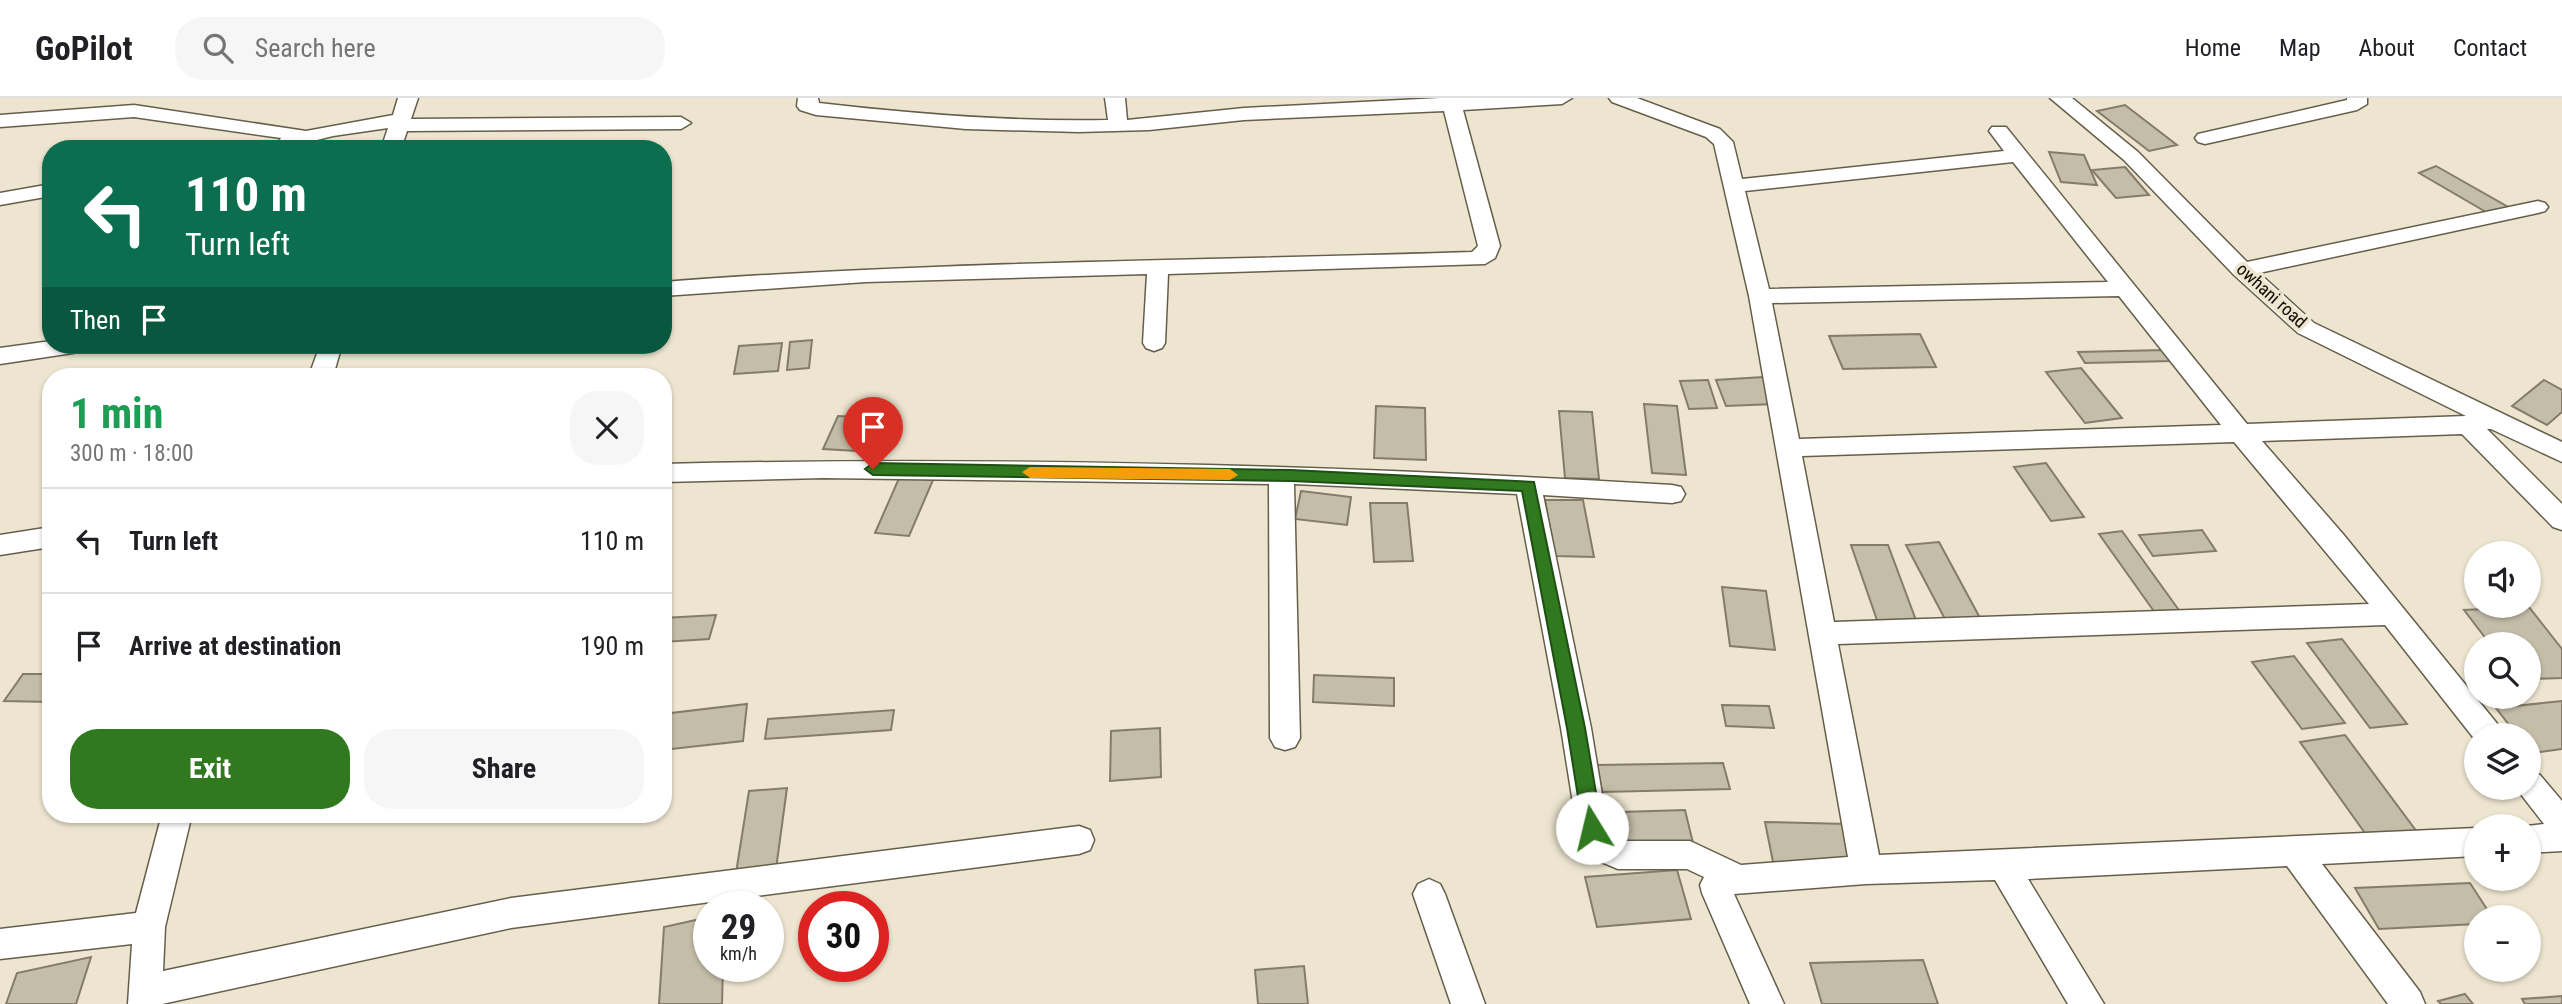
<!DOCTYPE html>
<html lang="en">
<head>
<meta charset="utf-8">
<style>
  body { margin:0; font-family:"Roboto Condensed",sans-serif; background:#f6f6f6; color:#202124; height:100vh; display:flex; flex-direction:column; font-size:26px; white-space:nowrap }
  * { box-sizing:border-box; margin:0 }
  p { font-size:23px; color:#757577 }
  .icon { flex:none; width:38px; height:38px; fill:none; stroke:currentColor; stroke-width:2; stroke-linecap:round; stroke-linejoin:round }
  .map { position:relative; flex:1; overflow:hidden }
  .sheet { position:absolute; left:42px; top:270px; width:630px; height:455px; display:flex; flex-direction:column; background:#fff; border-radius:28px; box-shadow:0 2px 5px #0004 }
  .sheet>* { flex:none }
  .hud { position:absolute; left:42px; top:42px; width:630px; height:214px; border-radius:28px; box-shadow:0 2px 5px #0004; background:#0b6e4f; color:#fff; overflow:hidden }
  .controls { position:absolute; left:2464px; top:443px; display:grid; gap:14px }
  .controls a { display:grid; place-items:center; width:77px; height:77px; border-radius:50%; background:#fff; box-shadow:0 2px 5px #0004; font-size:35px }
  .speed { position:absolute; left:693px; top:793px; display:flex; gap:14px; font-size:35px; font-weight:700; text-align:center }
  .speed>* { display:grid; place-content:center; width:91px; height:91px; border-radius:50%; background:#fff; box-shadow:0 2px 5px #0004; line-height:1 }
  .speed small { font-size:18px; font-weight:400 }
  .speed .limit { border:10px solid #d22; background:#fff; color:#111 }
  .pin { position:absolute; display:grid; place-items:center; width:60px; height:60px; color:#fff; margin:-72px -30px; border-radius:50% 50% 50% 0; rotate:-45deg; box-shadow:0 0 7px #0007 }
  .pin .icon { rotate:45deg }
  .me { position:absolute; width:77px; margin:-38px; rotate:351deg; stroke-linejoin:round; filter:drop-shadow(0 0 5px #0008) }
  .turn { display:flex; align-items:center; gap:24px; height:147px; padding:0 28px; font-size:32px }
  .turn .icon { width:91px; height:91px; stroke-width:2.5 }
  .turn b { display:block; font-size:49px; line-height:60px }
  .then { display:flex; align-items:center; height:66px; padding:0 28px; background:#0003; gap:14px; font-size:26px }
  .round { display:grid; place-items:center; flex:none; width:74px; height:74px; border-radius:28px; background:#f6f6f6 }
  .overview { display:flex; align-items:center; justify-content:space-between; height:119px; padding:0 28px }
  h1 { font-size:42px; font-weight:700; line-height:52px; color:#1e9e55 }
  .cta { display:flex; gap:14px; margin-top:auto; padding:14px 28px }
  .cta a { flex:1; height:80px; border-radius:28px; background:#30791f; color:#fff; font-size:28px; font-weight:700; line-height:80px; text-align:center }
  .cta a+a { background:#f6f6f6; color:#202124 }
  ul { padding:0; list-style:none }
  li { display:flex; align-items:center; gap:21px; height:105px; padding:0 28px; border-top:2px solid #e0e0e0 }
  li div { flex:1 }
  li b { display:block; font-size:26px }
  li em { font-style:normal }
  header { display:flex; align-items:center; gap:42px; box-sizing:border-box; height:98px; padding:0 35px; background:#fff; border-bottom:2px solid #e0e0e0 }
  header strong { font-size:33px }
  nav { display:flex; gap:38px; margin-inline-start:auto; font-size:24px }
  .search { width:490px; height:63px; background:#f6f6f6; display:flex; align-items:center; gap:18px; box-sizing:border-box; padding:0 24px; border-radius:28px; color:#757577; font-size:26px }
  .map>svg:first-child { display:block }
</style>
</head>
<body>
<header>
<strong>GoPilot</strong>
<div class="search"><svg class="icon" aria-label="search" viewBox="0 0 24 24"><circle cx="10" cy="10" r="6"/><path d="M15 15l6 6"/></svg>Search here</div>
<nav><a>Home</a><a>Map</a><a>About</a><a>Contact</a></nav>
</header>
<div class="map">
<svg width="2562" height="906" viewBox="0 0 2562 906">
  <rect width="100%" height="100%" fill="#ede5cf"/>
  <g fill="#c4bda8" stroke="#847c69" stroke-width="2">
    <polygon points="2125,7 2177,47 2149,53 2097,13"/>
    <polygon points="2049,54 2084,57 2097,87 2061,84"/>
    <polygon points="2436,68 2510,110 2486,114 2419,75"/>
    <polygon points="2125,69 2149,97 2116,100 2092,72"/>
    <polygon points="1920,236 1936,269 1843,271 1829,238"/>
    <polygon points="812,242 809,270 787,272 790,244"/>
    <polygon points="782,245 778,273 734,276 739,248"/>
    <polygon points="2165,252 2172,263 2085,265 2078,254"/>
    <polygon points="2081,270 2122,320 2085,325 2046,274"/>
    <polygon points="1763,279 1774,306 1726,308 1716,282"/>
    <polygon points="1708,282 1717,310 1689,311 1680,283"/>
    <polygon points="2544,282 2562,292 2562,314 2547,327 2512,308"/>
    <polygon points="1644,306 1677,308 1686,377 1652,375"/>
    <polygon points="1376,308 1425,310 1426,362 1374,360"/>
    <polygon points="1559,313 1592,314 1599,381 1565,380"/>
    <polygon points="838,318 871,320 857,353 823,351"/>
    <polygon points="2046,365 2084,419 2051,423 2014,369"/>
    <polygon points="900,378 933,382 909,438 875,435"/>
    <polygon points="1301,393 1351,399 1347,427 1295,421"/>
    <polygon points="1545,402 1583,402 1594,459 1555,458"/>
    <polygon points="1370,405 1407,405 1413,463 1374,464"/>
    <polygon points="2202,432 2216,453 2153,458 2139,437"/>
    <polygon points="2122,433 2181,515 2158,519 2099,436"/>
    <polygon points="1939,444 1980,520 1946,523 1906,447"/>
    <polygon points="1851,447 1888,447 1917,525 1878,525"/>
    <polygon points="1722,489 1766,493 1775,552 1730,548"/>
    <polygon points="2529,509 2562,551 2562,580 2529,581 2529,546 2490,546 2464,512"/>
    <polygon points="716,517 709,541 663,544 663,520"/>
    <polygon points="2342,541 2407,626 2370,630 2307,545"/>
    <polygon points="2294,558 2345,625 2302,631 2252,564"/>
    <polygon points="23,576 51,576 51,604 4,603"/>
    <polygon points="1314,577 1394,580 1394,608 1313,604"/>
    <polygon points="2562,603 2562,651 2532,655 2529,651 2529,637 2517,637 2496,610"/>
    <polygon points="747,606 743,643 663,652 663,616"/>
    <polygon points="1722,607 1769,608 1774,630 1726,628"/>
    <polygon points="894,612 891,632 765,641 768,621"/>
    <polygon points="1160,630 1161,679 1110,683 1111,633"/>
    <polygon points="2345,637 2420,738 2372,745 2300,644"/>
    <polygon points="1723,665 1730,691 1602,694 1597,667"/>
    <polygon points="787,690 776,771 736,775 749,693"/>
    <polygon points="1685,712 1693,745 1627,746 1621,714"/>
    <polygon points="1765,724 1847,726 1858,767 1773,764"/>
    <polygon points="1677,772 1691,821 1597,829 1585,779"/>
    <polygon points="2470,785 2492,819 2476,819 2476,826 2379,831 2355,790"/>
    <polygon points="709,819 709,868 723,868 722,906 659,906 664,829"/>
    <polygon points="91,859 76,906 6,906 17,875"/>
    <polygon points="1923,862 1938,906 1822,906 1810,865"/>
    <polygon points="1304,868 1308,906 1258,906 1255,872"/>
    <polygon points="2465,896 2473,906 2441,906 2438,903"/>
    <polygon points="2562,898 2562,906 2525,906 2522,901"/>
  </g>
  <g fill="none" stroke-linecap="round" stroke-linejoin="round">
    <defs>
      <g id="minor">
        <polygon points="398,0 418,0 411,21 681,19 691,25 681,31 407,33 401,51 381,51 388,30 333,38 289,49 282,47 279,43 281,40 134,19 0,29 0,17 134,7 306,33 393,17"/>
        <path d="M798,0h20l1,5c96,11 192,19 289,17l-3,-22h20l2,22 117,-12 196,-10h132l-10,6 -99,6 37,136 -5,12 -10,6 -317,10 -3,69 -3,5 -8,3 -8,-3 -3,-5 4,-69 -281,8 -203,14v-14c270,-21 539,-21 809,-30l6,-6 -34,-135 -200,9 -95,10 -70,2 -113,-3 -150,-14 -16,-5 -3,-4z"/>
        <path d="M1609,0h28l83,31 13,13 9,37 262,-28 -15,-20 3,-4h14l241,297 219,-8 -168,-83 -64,-58 -110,-115 -74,-62h22l66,54 109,110 291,-61 7,2 3,4 -3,4 -7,2 -279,60 55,50 248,119v20l-71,-33h-4l75,75v26l-9,-3 -91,-93 -200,7 81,93 156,192 5,9h-28v6l-91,-116 -547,19 41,211 597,-27v28l-154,8 98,128 5,12h-37l-101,-138 -259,13 76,125h-36l-73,-124 -129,4 -132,10 50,110h-34l-48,-111 -2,-8 4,-8 -17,-8h-69l-24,-10 -13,-21 -4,-10 -16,-100 -44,-234 -223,-10 6,254 -5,9 -10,3 -10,-3 -5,-9 -1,-254 -446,-6 -160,4v-18c337,-8 673,1 1009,21l9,2 4,7 -4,7 -9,2 -129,-8 48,233 16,97 13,16h70l51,24 107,-8 -99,-561 -35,-152 -8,-7 -94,-35zM2013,64l95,120 -339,7 -24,-98zM2119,198l102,129 -422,14 -27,-136zM2234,344l135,162 -535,18 -32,-166z"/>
        <polygon points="2347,0 2367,0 2367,6 2357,12 2205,46 2198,44 2195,40 2198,36 2347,2"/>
        <polygon points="51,86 51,98 0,107 0,95"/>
        <polygon points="51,243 51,247 84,247 81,252 73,255 0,266 0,250"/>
        <polygon points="320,247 342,247 333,278 309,278"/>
        <polygon points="51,429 51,449 0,457 0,437"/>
        <polygon points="2529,673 2540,677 2562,703 2562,753 2529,755 2527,728 2544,726 2516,690 2529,690"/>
        <polygon points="162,716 192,716 165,829 163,873 511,800 1079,728 1090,732 1094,742 1090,752 1079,756 511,830 162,906 128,906 132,846 0,861 0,831 136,815"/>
        <polygon points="1429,781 1440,786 1445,796 1485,906 1451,906 1413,796 1418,786"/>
      </g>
    </defs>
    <use href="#minor" stroke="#655e4b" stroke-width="3"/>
    <use href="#minor" fill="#fff" fill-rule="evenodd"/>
  </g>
  <polygon fill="#30791f" stroke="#1f4f14" stroke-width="2" points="873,365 1291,372 1534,384 1585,630 1602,730 1599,736 1592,738 1586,736 1583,730 1567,630 1522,393 1291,383 873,377 865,371"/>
  <polygon fill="#f59e0b" points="1030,369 1230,371 1238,377 1230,382 1030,380 1022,374"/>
  <g text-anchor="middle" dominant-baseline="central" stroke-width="7" stroke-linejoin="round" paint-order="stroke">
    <g font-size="18" fill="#0f0d06" stroke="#ede5cf">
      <text transform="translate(2272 197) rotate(42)">owhani road</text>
    </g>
  </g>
</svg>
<div class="controls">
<a><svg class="icon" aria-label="sound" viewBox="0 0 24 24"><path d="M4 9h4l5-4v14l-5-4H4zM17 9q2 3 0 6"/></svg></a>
<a><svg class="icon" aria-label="search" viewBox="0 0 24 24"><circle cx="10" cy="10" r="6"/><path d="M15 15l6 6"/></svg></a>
<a><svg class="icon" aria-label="layers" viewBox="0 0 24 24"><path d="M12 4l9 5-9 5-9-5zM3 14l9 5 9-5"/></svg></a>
<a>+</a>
<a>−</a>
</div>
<div class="speed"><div>29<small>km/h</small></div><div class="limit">30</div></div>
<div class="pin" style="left:873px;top:371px;background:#d93025"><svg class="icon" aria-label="arrive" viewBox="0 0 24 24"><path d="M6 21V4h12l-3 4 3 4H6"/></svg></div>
<svg class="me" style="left:1592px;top:730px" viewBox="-20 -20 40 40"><circle r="19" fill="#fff"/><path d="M0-13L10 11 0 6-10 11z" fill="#30791f"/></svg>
<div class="hud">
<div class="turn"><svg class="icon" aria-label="left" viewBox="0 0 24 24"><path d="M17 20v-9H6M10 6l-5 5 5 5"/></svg><div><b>110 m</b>Turn left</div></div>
<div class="then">Then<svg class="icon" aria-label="arrive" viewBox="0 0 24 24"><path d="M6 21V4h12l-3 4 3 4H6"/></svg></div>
</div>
<section class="sheet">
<div class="overview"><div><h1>1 min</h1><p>300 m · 18:00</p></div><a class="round"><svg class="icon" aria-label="close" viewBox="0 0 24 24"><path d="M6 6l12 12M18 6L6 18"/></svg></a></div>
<ul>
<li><svg class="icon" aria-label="left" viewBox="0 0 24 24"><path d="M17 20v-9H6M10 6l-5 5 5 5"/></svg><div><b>Turn left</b></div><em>110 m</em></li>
<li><svg class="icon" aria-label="arrive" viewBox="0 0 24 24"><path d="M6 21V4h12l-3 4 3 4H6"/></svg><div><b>Arrive at destination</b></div><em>190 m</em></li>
</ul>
<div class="cta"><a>Exit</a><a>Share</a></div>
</section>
</div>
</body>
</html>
